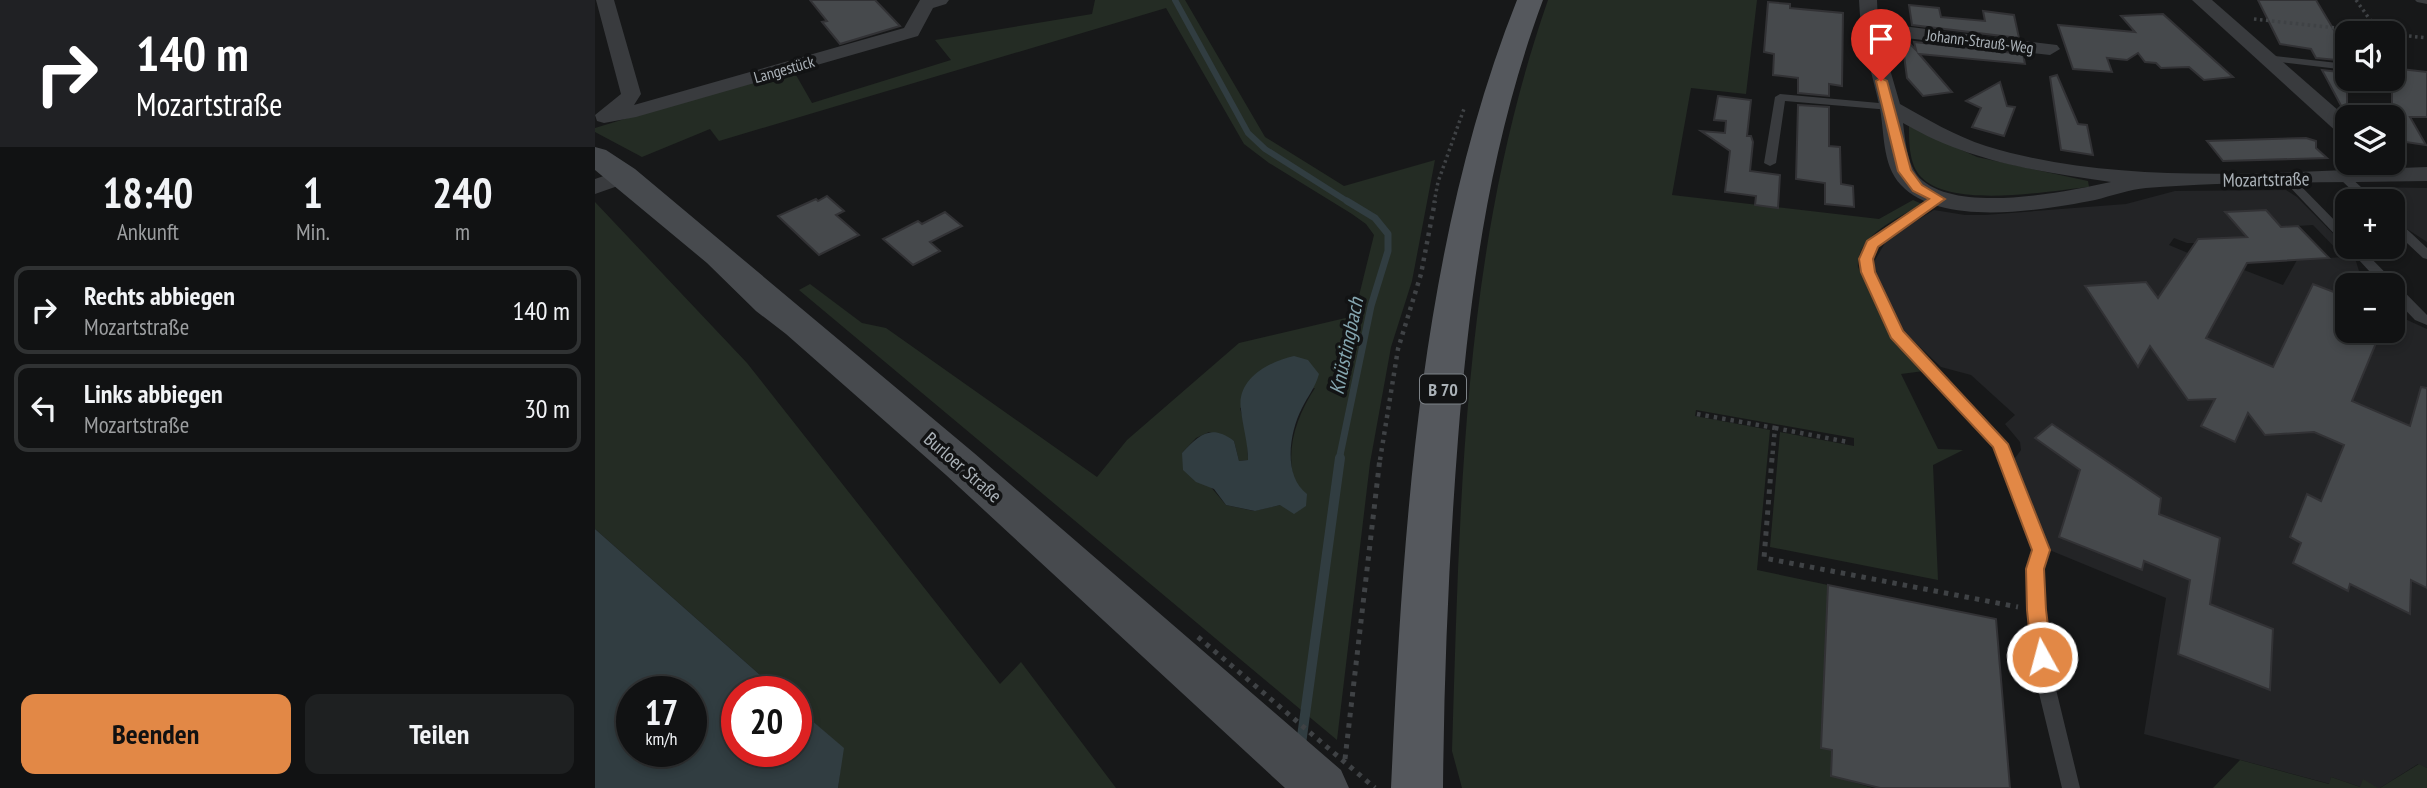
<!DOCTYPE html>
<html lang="de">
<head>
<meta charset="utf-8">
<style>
  body { margin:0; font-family:"PT Sans Narrow",sans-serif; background:#1e2021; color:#f1f3f6; height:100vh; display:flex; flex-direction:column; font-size:26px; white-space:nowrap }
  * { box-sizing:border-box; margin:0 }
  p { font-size:23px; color:#9c9ea0 }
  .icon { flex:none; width:38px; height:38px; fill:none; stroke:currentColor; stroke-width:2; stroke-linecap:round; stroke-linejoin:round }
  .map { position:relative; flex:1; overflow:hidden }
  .drawer { display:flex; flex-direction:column; background:#111213; width:595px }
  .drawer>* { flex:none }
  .hud { background:#202124; color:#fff; overflow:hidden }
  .fabs { position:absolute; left:1740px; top:21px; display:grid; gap:14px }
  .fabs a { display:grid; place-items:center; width:70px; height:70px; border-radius:14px; background:#111213; box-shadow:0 4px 10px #0003,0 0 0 2px #303233; font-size:35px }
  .speed { position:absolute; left:21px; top:676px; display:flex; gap:14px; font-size:35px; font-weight:700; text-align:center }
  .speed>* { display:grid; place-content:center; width:91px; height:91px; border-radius:50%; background:#111213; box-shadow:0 4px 10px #0003,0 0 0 2px #303233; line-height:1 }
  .speed small { font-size:18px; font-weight:400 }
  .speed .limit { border:10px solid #d22; background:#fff; color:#111 }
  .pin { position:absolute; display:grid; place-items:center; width:60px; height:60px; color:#fff; margin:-72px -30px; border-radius:50% 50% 50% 0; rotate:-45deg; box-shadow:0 0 7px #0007 }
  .pin .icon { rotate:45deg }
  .me { position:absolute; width:77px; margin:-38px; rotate:353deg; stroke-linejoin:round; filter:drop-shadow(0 0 5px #0008) }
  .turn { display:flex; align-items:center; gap:24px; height:147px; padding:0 21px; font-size:32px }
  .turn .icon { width:91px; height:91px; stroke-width:2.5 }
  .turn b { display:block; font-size:49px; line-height:60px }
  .eta { display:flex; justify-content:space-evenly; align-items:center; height:119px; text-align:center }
  .eta b { font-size:42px; font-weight:800; line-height:49px }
  .button { display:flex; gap:14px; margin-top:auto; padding:14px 21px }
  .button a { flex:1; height:80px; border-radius:14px; background:#e28846; color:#111; font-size:28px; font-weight:800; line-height:80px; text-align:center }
  .button a+a { background:#1e2021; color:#f1f3f6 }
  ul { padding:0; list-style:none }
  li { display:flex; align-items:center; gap:21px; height:88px; margin:0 14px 10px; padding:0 7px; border:4px solid #303233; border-radius:14px }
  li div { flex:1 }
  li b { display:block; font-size:26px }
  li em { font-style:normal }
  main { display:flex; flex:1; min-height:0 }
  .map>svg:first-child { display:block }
</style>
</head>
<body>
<main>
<section class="drawer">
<div class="hud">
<div class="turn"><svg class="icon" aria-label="right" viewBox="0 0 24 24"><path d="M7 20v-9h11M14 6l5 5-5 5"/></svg><div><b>140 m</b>Mozartstraße</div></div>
</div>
<div class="eta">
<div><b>18:40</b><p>Ankunft</p></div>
<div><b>1</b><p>Min.</p></div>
<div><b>240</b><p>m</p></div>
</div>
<ul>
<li><svg class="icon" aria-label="right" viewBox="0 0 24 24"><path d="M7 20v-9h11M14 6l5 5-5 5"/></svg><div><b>Rechts abbiegen</b><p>Mozartstraße</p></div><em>140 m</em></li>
<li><svg class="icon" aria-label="left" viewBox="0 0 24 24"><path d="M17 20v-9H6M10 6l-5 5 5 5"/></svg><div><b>Links abbiegen</b><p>Mozartstraße</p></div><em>30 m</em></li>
</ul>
<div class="button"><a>Beenden</a><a>Teilen</a></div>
</section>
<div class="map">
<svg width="1832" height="788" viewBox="0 0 1832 788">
  <rect width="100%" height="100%" fill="#171819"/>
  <g fill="#232426" fill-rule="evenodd">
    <polygon points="1771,187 1832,188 1832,242 1797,219 1797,201 1779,201 1773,195"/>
    <path d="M1691,190l11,7 57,58 5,16 14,14h-26v46h45v-25l13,13 22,10v439l-9,-4 -38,24h-17l-32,-11 -1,7 -186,-50 22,-136 -119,-49 -35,-87 9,-12 -1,-8 -15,-18 10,-9 -44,-40 -30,-8 -37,-35 -29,-60v-12l13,-22 46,-28 31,5h20l141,-11 49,-13zM1670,210l16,17 32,-2 31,32 -47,3 -14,25 -39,-15 -5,8 -54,-20 3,-5 -19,-8 5,-7 13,5h15l-2,-4 41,2 4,-6 -19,-23z"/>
  </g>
  <g fill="#242c24" fill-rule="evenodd">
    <path d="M500,0h90l80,137 79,49 91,-26 -23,121 -21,66 -21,116 -33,277 -538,-450 11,-6 52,39 24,5 211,149 30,-37 112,-97 115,-27 20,-81 -8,-11 -14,-10 -83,-51 -25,-19 -78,-136 -447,133 -9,-12 -68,28 -47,-25v-4l197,-60 20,35 139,-43 -16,-20 157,-26zM720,388c-19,29 -31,64 -19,98l-16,19 -26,6 -28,-6 -44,-52 14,-15 13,-6 25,9 5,20 9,-1 -1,-27 -7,-25z"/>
    <path d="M953,0h209l-11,94 -55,-6 -19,107 207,24 34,-19 9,4c-23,14 -66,31 -64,63l35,72 31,32 -23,3 37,75 25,1 -30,15 5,115 -168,-33 10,-115 74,14v-8l-158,-28 -1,6 75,14 -13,140 71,15 -7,163 11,2v26l41,12h-411l-10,-37c8,-255 11,-507 96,-751z"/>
    <path d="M1314,126l68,31 111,24 1,6c-41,4 -137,22 -168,-10 -12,-13 -12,-34 -12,-51z"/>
    <polygon points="0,202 152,363 405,684 426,662 521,788 243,788 248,748 201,707 201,691 183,691 0,529"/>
    <polygon points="1645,760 1734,784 1736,777 1765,787 1768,779 1783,788 1618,788"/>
    <polygon points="1824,764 1832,768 1832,788 1785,788"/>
  </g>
  <g fill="#313d41" fill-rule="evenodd">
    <path d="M699,356l14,4 11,14c-4,14 -11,22 -17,34 -13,25 -19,68 5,86l-1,12 -12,8 -14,-9 -25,6 -29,-6 -12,-16 -18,-7 -13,-12 -1,-17c18,-19 29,-29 52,-12l5,20 9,-1c0,-17 -5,-32 -7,-50 -5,-31 27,-48 53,-54z"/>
    <path d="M0,529l183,162h-41v60h59v-44l48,41 -6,40h-243zM37,691h59v60h-59z"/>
  </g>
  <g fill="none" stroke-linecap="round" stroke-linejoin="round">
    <polyline stroke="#313d41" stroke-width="6" points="580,0 653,133 670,149 755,203"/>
    <polyline stroke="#313d41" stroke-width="7" points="744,460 776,306 793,251 793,234 780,218 752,201"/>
    <polyline stroke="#313d41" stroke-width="10" points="706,744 745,458"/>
  </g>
  <g fill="#46494c" stroke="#323235" stroke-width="2">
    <polygon points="215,0 280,0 305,26 245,44 227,22 232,21"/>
    <polygon points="1663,0 1721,0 1752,52 1752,61 1721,58 1716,49 1685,44"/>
    <polygon points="1173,2 1195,4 1195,8 1248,13 1247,86 1234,84 1234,96 1203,93 1203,78 1178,75 1179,54 1169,52"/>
    <polygon points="1314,5 1344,8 1346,17 1390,21 1388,11 1419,15 1424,38 1317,25"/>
    <polygon points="1568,14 1638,77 1609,80 1594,67 1566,68 1561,63 1550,62 1543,53 1532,60 1512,58 1517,72 1478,69 1463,25 1540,32 1526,16"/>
    <polygon points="1307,40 1312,41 1321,50 1319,42 1428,54 1430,64 1324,54 1357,92 1328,96 1312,78"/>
    <polygon points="1797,68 1832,72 1832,117 1815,117 1831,145 1797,140"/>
    <polygon points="1727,70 1752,73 1752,114 1750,113"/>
    <polygon points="1462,75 1483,124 1492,125 1498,155 1466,150 1455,77"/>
    <polygon points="1405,82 1412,106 1420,107 1409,136 1377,127 1386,108 1371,101"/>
    <polygon points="1123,96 1156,100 1152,136 1156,136 1158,142 1155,171 1185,175 1183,208 1160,205 1161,196 1130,192 1135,151 1106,131 1130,133 1131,121 1119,120"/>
    <polygon points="1203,105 1234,107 1234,146 1245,147 1246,184 1258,186 1259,207 1230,204 1230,183 1201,179"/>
    <polygon points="1711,138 1721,141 1721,148 1732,158 1628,161 1612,141"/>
    <polygon points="232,196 249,211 241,215 264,235 224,255 183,216 221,199 223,201"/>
    <polygon points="1671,210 1686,227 1703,226 1734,258 1652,263 1611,338 1678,367 1718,284 1752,297 1752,331 1786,331 1757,401 1815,426 1826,387 1832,388 1832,588 1816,580 1815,614 1755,584 1753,591 1698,563 1706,543 1695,537 1712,494 1726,501 1749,445 1719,432 1670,435 1653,413 1640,442 1606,426 1620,399 1593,400 1555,346 1543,367 1490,286 1551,282 1563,298 1603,239 1652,237 1630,212"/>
    <polygon points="350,212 367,226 335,242 345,251 318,265 288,239 323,221 327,224"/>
    <polygon points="1457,424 1566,498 1564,514 1625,538 1615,604 1678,629 1675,690 1583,654 1595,580 1549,561 1547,570 1464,537 1485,470 1440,438"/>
    <polygon points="1233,585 1401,619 1415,788 1285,788 1236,776 1237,750 1226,748"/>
  </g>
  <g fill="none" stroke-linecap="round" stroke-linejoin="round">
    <g stroke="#3f4245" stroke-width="3.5" stroke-dasharray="2.5 3.5" stroke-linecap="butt">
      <polyline points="1761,0 1783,31"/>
      <polyline points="1659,19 1832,38"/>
      <polyline points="839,203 843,182 870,106"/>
    </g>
    <g stroke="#3f4245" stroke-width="4.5" stroke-dasharray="3.5 5" stroke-linecap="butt">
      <polyline points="1102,414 1180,428 1177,460"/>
      <polyline points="1180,428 1253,442"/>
      <polyline points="785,460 803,349 826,274 840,201"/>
    </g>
    <g stroke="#3f4245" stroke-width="5" stroke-dasharray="4.5 6" stroke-linecap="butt">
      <polyline points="1177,458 1169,558 1423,607"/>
      <polyline points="750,759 785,458"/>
    </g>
    <g fill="#393b3e" fill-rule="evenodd">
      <polygon points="1820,0 1832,0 1832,4 1822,2"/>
      <polygon points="1671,55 1752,64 1752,70 1668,60 1666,58"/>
      <polygon points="1185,94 1295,104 1300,107 1295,110 1190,101 1181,163 1175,166 1169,163 1180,97"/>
      <polygon points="1749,174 1753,175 1781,201 1768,201 1745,179 1745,175"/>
      <polygon points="1693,176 1697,177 1752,233 1752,244 1748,243 1689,181 1689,177"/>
      <polygon points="1343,195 1349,199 1347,202 1282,246 1277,259 1279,273 1307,331 1412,444 1454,550 1448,569 1449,610 1459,681 1485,788 1467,788 1441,681 1433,610 1432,569 1438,550 1399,447 1297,337 1267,273 1265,259 1273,241"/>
      <polygon points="1797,218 1801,219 1832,248 1832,259 1828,258 1797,229"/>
      <polygon points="1752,247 1765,247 1832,315 1832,325 1820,320 1797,296 1797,285 1787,285"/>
    </g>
    <g fill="#393b3e" fill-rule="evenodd">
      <polygon points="1,0 19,0 46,94 39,105 309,28 325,0 354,0 351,4 338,8 323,36 41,117 9,123 2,121 0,115 26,94"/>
      <path d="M1264,0h18l1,23 179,22 3,4 -10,6 -170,-20 20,69c27,15 55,32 86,42 136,42 299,25 441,21v14c-92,2 -190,0 -281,7 -15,1 -35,8 -51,12 -51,10 -154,28 -194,-15 -20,-21 -16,-55 -22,-81 -8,-35 -19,-68 -20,-104zM1308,123c67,39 133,48 208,59 -46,10 -160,34 -194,-7 -10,-13 -12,-36 -14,-52z"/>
      <polygon points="1597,0 1617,0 1752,118 1752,135 1744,134"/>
      <polygon points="29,169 37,171 40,176 37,181 0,194 0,179"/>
    </g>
    <polygon fill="#474a4e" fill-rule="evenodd" points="0,147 11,150 40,169 379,453 746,770 754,788 690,788 351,475 191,334 161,311 112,263 0,170"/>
    <path fill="#55585d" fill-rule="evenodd" d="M922,0h26c-53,142 -73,289 -85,439 -9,116 -14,233 -15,349h-52c12,-260 29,-544 126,-788z"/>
    <polyline stroke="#3f4245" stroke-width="5" stroke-dasharray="4.5 6" stroke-linecap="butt" points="603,637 780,788"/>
  </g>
  <polygon fill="#e28846" stroke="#93582e" stroke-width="2" points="1286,78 1292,81 1316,170 1327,185 1350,199 1283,247 1278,259 1280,272 1308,331 1413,444 1455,550 1449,569 1451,610 1457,657 1454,664 1447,666 1440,664 1437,657 1432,610 1431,569 1437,550 1398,447 1296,338 1266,272 1264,259 1272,241 1334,199 1318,191 1303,171 1281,81"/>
  <g text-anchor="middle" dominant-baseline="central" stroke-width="7" stroke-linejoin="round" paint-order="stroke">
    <g font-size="16" fill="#abb2b8" stroke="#121314">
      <text transform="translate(1385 41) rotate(7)">Johann-Strauß-Weg</text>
      <text transform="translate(189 69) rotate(-16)">Langestück</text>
    </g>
    <rect fill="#121314" stroke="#7d8287" stroke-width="2" x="825" y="374.5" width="46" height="29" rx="5"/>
    <g font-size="18" font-weight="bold" fill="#abb2b8">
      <text x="848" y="389">B 70</text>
    </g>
    <g font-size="19" fill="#abb2b8" stroke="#121314">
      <text transform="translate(1671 179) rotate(-1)">Mozartstraße</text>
      <text transform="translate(368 467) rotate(41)">Burloer Straße</text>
    </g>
    <g font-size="21" font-style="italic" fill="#85a6b0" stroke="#121314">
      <text transform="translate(751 346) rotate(-78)">Knüstingbach</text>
    </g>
  </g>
</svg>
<div class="fabs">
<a><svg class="icon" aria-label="sound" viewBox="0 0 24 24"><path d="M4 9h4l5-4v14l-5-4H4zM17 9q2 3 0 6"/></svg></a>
<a><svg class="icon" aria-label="layers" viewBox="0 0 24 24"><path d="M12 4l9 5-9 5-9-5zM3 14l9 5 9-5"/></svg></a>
<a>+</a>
<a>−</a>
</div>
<div class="speed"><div>17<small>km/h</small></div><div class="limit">20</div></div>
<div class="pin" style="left:1286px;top:81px;background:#d93025"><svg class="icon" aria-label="arrive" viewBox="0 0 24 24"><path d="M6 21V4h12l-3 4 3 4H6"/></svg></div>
<svg class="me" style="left:1447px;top:657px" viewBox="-20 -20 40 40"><circle r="17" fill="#e28846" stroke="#fff" stroke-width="3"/><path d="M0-11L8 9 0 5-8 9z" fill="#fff"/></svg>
</div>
</main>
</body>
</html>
